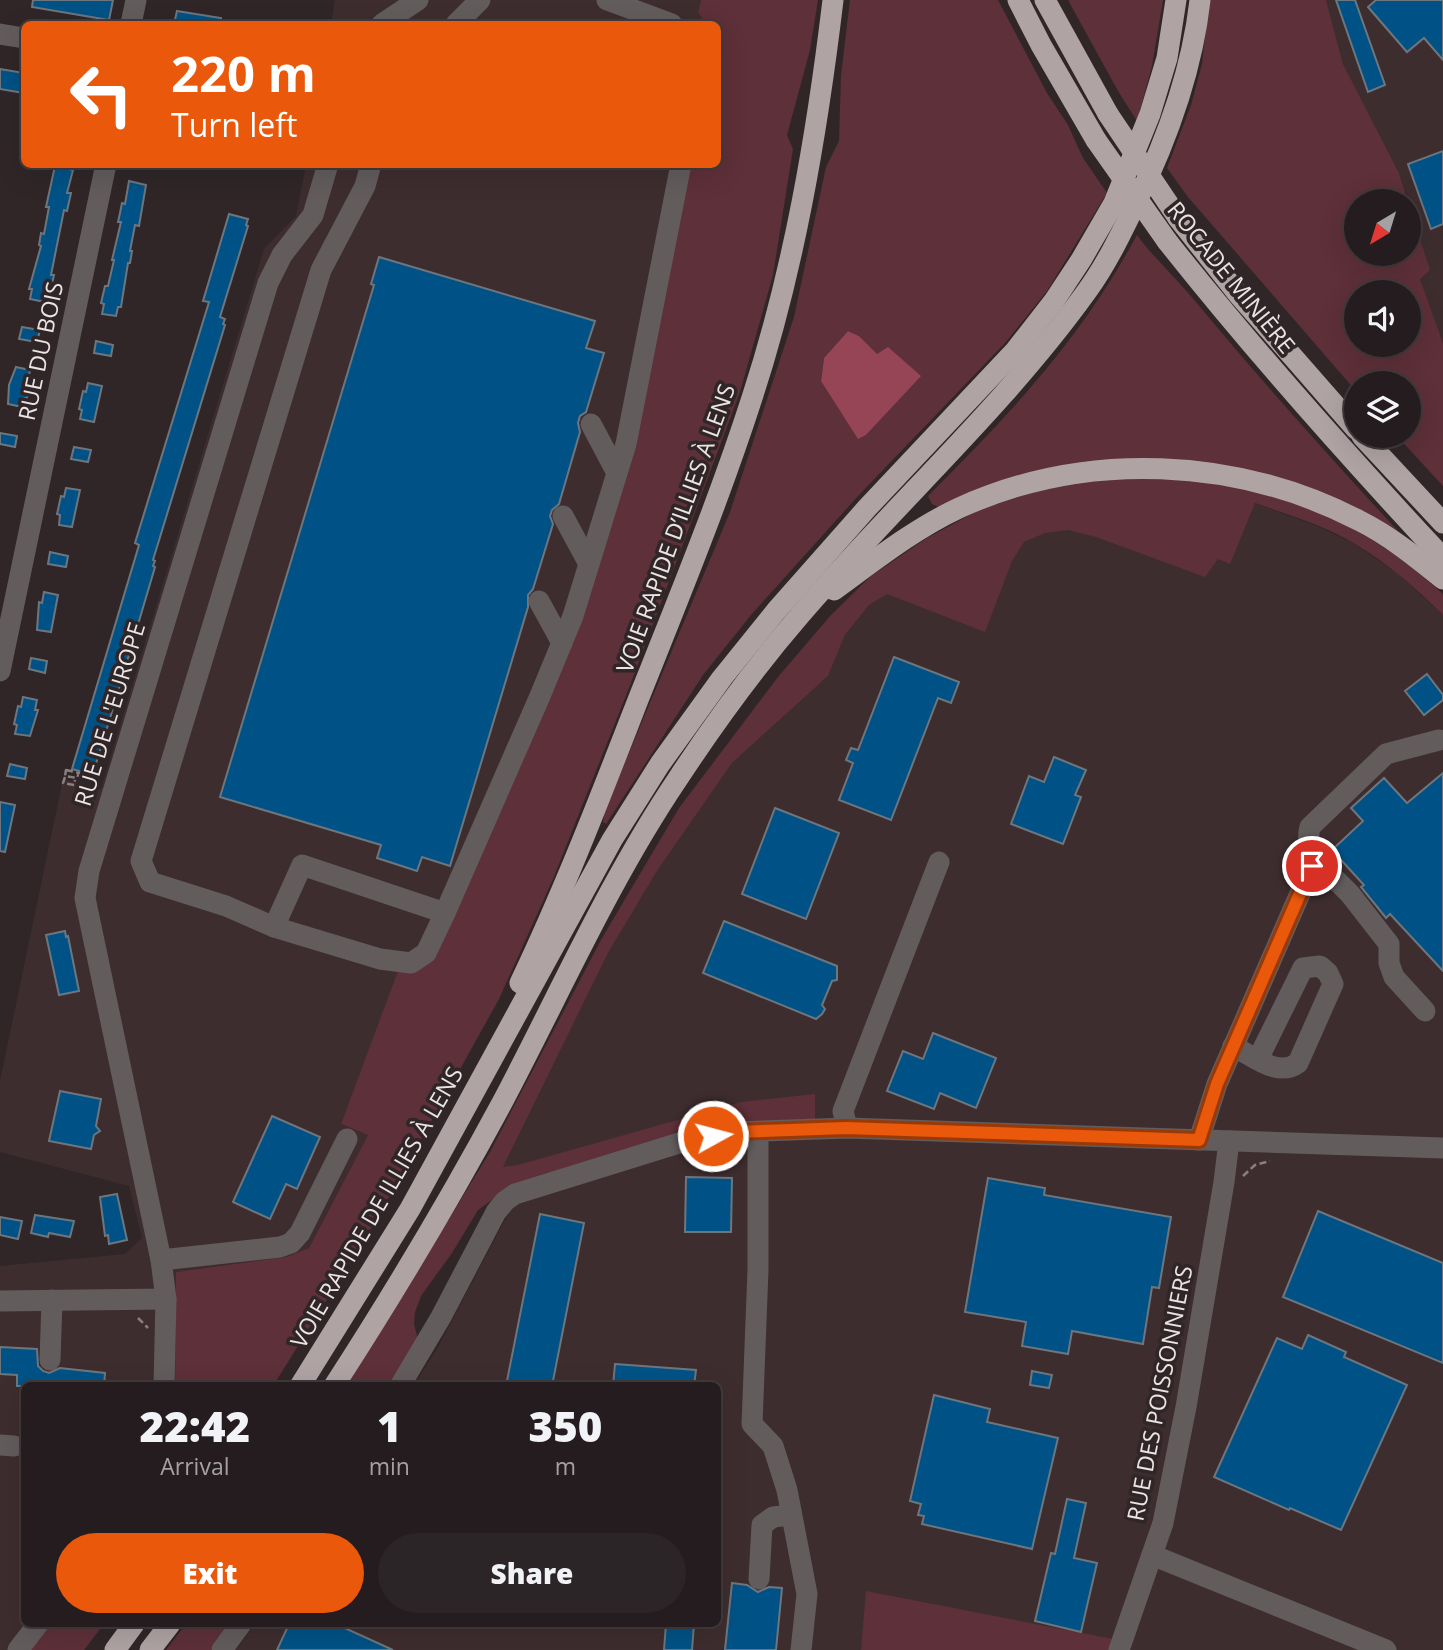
<!DOCTYPE html>
<html lang="en">
<head>
<meta charset="utf-8">
<style>
  body { margin:0; font-family:"Open Sans",sans-serif; background:#2c2527; color:#f1f3f6; height:100vh; display:flex; flex-direction:column; font-size:26px; white-space:nowrap }
  * { box-sizing:border-box; margin:0 }
  p { font-size:23px; color:#a3a1a4 }
  .icon { flex:none; width:38px; height:38px; fill:none; stroke:currentColor; stroke-width:2; stroke-linecap:round; stroke-linejoin:round }
  .map { position:relative; flex:1; overflow:hidden }
  .drawer { position:absolute; left:21px; top:1382px; width:700px; height:245px; display:flex; flex-direction:column; background:#241c1e; border-radius:10px; box-shadow:0 7px 28px #0002,0 0 0 2px #413a3c }
  .drawer>* { flex:none }
  .banner { position:absolute; left:21px; top:21px; width:700px; height:147px; border-radius:10px; box-shadow:0 7px 28px #0002,0 0 0 2px #413a3c; background:#ea580c; color:#fff; overflow:hidden }
  .needle { width:46px; rotate:218deg }
  .tools { position:absolute; left:1344px; top:189px; display:grid; gap:14px }
  .tools a { display:grid; place-items:center; width:77px; height:77px; border-radius:50%; background:#241c1e; box-shadow:0 7px 28px #0002,0 0 0 2px #413a3c; font-size:35px }
  .pin { position:absolute; display:grid; place-items:center; width:60px; height:60px; color:#fff; margin:-30px; border:4px solid #fff; border-radius:50%; box-shadow:0 2px 7px #0007 }
  .me { position:absolute; width:77px; margin:-38px; rotate:83deg; stroke-linejoin:round; filter:drop-shadow(0 0 5px #0008) }
  .turn { display:flex; align-items:center; gap:24px; height:147px; padding:0 35px; font-size:32px }
  .turn .icon { width:91px; height:91px; stroke-width:2.5 }
  .turn b { display:block; font-size:49px; line-height:60px }
  .eta { display:flex; justify-content:space-evenly; align-items:center; height:119px; text-align:center }
  .eta b { font-size:42px; font-weight:800; line-height:49px }
  .cta { display:flex; gap:14px; margin-top:auto; padding:14px 35px }
  .cta a { flex:1; height:80px; border-radius:42px; background:#ea580c; color:#fff; font-size:28px; font-weight:800; line-height:80px; text-align:center }
  .cta a+a { background:#2c2527; color:#f1f3f6 }
  .map>svg:first-child { display:block }
</style>
</head>
<body>
<div class="map">
<svg width="1443" height="1650" viewBox="0 0 1443 1650">
  <rect width="100%" height="100%" fill="#302628"/>
  <g fill="#3e2d2f">
    <polygon points="335,0 701,0 698,12 706,24 331,24"/>
    <polygon points="1326,0 1443,0 1443,343 1420,279 1409,201 1399,173 1343,64"/>
    <polygon points="306,165 689,165 569,647 414,972 399,971 341,1124 368,1135 309,1248 286,1257 176,1272 175,1386 24,1386 24,1624 50,1624 29,1650 0,1650 0,1266 125,1254 142,1238 129,1186 0,1152 0,1081 63,779 101,789 264,249 296,216"/>
    <polygon points="1254,503 1317,526 1353,543 1397,573 1443,615 1443,1650 236,1650 255,1624 718,1624 718,1386 413,1386 437,1349 509,1212 502,1168 608,953 657,871 732,763 828,676 845,635 869,605 953,551 1043,517"/>
  </g>
  <g fill="#5e3039" fill-rule="evenodd">
    <polygon points="701,0 818,0 810,50 787,135 793,149 773,275 740,392 629,688 553,879 499,999 377,1219 273,1386 175,1386 176,1272 286,1257 309,1248 368,1135 341,1124 398,971 414,972 569,648 689,165 718,164 718,24 706,24 698,12"/>
    <path d="M850,0h148l49,93 21,32 15,33 24,35 -60,98 -42,52 -147,153 -107,119 -48,60 -97,149 -3,-2 2,-12 125,-298 64,-195 32,-150 13,-26 2,-66zM848,331l11,5 18,19 43,21 -54,59 -8,3 -37,-58 3,-22z"/>
    <polygon points="1068,0 1163,0 1152,66 1137,121 1118,91"/>
    <path d="M1209,0h117l17,64 56,109 9,28h-52v53h53v-49l21,65 -10,9 23,64v143l-46,-50h12v-53h-53v8l-168,-194 -21,-29 24,-63 11,-41zM1356,292h53v53h-53z"/>
    <path d="M1137,235c16,22 36,40 53,60 67,81 136,158 207,235l-4,4 -222,-73 -228,48 -11,-5 -4,-8c83,-83 153,-157 209,-261z"/>
    <path d="M1117,477c27,1 55,-1 81,3 97,14 173,48 245,114v21c-27,-27 -56,-52 -88,-71 -31,-19 -67,-29 -100,-41l-25,61 -12,-5 -13,18 -109,-40 -28,-7 -23,3 -21,9 -12,19 -27,71 -98,-38 -18,11 -24,30 -17,41 -96,87 -75,108 -49,82 -105,214 15,-2 223,-63 74,-8v25l-309,71 -28,20 -26,43 -31,43 -6,16 -1,12 4,16 -29,46h-42l143,-234 112,-214 77,-130 99,-131 53,-62 40,-39 56,-38 54,-29 72,-23z"/>
    <polygon points="866,1591 1113,1639 1110,1650 861,1650"/>
    <polygon points="50,1624 104,1624 84,1650 29,1650"/>
    <polygon points="186,1624 230,1624 211,1650 166,1650"/>
  </g>
  <polygon fill="#964556" points="848,331 859,336 877,354 888,347 921,376 866,435 858,439 821,381 824,358"/>
  <g fill="#005286" stroke="#6e767d" stroke-width="2">
    <polygon points="33,0 113,0 109,20 32,7"/>
    <polygon points="1336,0 1355,0 1385,85 1368,92"/>
    <polygon points="1376,0 1443,0 1443,60 1424,38 1407,52 1368,7"/>
    <polygon points="177,11 221,18 221,24 174,24"/>
    <polygon points="0,69 24,73 24,93 0,89"/>
    <polygon points="1443,151 1443,224 1431,229 1408,164"/>
    <polygon points="55,166 73,170 67,193 71,193 67,211 64,210 51,275 54,275 50,293 47,292 45,302 30,299 32,289 29,289 41,246 39,245 41,233 44,234 49,207 46,207"/>
    <polygon points="129,181 146,185 139,226 135,225 130,251 132,251 130,263 128,263 121,307 118,307 116,316 102,314 104,304 101,303 105,286 108,286 114,260 112,260 121,222 118,222 120,213 122,203 125,204"/>
    <polygon points="229,214 248,219 246,225 248,226 220,317 225,319 223,324 225,325 153,560 155,561 153,566 155,567 115,702 94,770 92,769 90,774 72,769 139,545 135,543 209,302 203,301"/>
    <polygon points="379,257 595,321 586,348 604,353 586,412 580,416 578,423 580,432 559,504 552,510 550,516 553,524 533,589 528,595 528,607 450,866 422,857 417,871 377,858 381,845 220,797 374,285 371,284"/>
    <polygon points="22,327 40,330 37,342 19,339"/>
    <polygon points="96,341 113,345 111,356 94,353"/>
    <polygon points="16,367 30,370 28,380 31,380 27,398 24,398 22,407 8,404 9,385"/>
    <polygon points="88,383 102,386 94,422 80,419 82,410 79,409 83,391 86,392"/>
    <polygon points="0,433 17,436 15,447 0,444"/>
    <polygon points="74,447 91,450 88,462 71,459"/>
    <polygon points="66,488 80,490 72,527 59,525 60,515 57,514 61,496 64,497"/>
    <polygon points="50,552 68,556 66,567 48,564"/>
    <polygon points="44,592 58,595 51,632 37,630 39,602 42,603"/>
    <polygon points="894,657 959,682 951,703 938,698 891,820 839,800 853,763 846,760 851,748 858,750"/>
    <polygon points="31,658 47,661 45,673 29,669"/>
    <polygon points="1427,674 1443,695 1443,700 1424,715 1405,691"/>
    <polygon points="23,697 37,700 35,710 38,710 30,736 15,734 17,725 14,724 18,706 21,707"/>
    <polygon points="1054,757 1086,770 1075,795 1081,797 1063,844 1011,824 1029,776 1044,782"/>
    <polygon points="10,764 27,768 25,779 7,776"/>
    <polygon points="1443,773 1443,971 1390,914 1386,918 1361,887 1364,885 1332,850 1363,821 1351,808 1384,778 1407,803"/>
    <polygon points="0,802 15,805 5,852 0,851"/>
    <polygon points="775,808 839,833 806,919 742,894"/>
    <polygon points="724,921 837,966 837,980 832,981 822,1005 825,1009 822,1014 816,1019 703,973"/>
    <polygon points="65,931 66,937 68,936 79,991 59,995 46,935"/>
    <polygon points="933,1033 996,1058 976,1108 940,1093 934,1109 887,1091 903,1051 923,1059"/>
    <polygon points="60,1091 101,1099 96,1126 100,1131 94,1135 91,1149 49,1141"/>
    <polygon points="272,1116 320,1137 297,1189 286,1184 270,1219 233,1202"/>
    <polygon points="686,1177 732,1178 731,1232 685,1232"/>
    <polygon points="988,1178 1045,1188 1044,1195 1171,1217 1159,1288 1152,1287 1143,1344 1072,1331 1068,1354 1022,1346 1026,1322 965,1312"/>
    <polygon points="117,1194 127,1240 109,1244 108,1235 105,1236 100,1197"/>
    <polygon points="1318,1211 1443,1263 1443,1363 1283,1297"/>
    <polygon points="540,1214 584,1223 552,1386 506,1386"/>
    <polygon points="35,1215 74,1221 70,1237 49,1233 48,1237 31,1233"/>
    <polygon points="0,1217 22,1221 18,1239 0,1235"/>
    <polygon points="1308,1335 1346,1352 1344,1357 1407,1385 1341,1530 1290,1508 1289,1510 1214,1477 1277,1338 1302,1349"/>
    <polygon points="0,1347 37,1349 38,1366 43,1371 49,1373 60,1368 105,1373 104,1386 17,1386 17,1375 0,1374"/>
    <polygon points="615,1364 696,1370 694,1386 613,1386"/>
    <polygon points="1032,1371 1052,1375 1049,1388 1030,1385"/>
    <polygon points="934,1395 990,1409 987,1422 1058,1438 1032,1549 922,1524 924,1516 918,1515 921,1504 910,1501"/>
    <polygon points="1067,1499 1086,1503 1074,1558 1097,1563 1081,1632 1035,1621 1051,1553 1055,1554"/>
    <polygon points="732,1583 747,1585 758,1592 769,1587 782,1588 776,1650 725,1650"/>
    <polygon points="289,1624 336,1624 393,1650 277,1650"/>
    <polygon points="666,1624 694,1624 692,1650 664,1650"/>
  </g>
  <g fill="none" stroke-linecap="round" stroke-linejoin="round">
    <g stroke="#877f80" stroke-width="2.5" stroke-dasharray="7 3.5" stroke-linecap="butt">
      <polygon points="66,770 79,773 77,778 65,776"/>
      <polyline points="65,777 63,783 74,785 75,780"/>
      <polyline points="1243,1176 1255,1165 1270,1161"/>
      <polyline points="138,1318 148,1328"/>
    </g>
    <g stroke="#625c5d" stroke-width="21">
      <polyline points="607,0 672,24"/>
      <polyline points="131,24 136,0"/>
      <polyline points="382,24 418,0"/>
      <polyline points="456,24 480,0"/>
      <polyline points="0,34 24,38"/>
      <polyline points="371,164 365,186 321,270 141,861 150,882 226,906 274,927 380,959 411,963 426,953 445,913 540,696 573,616 626,444 681,164"/>
      <polyline points="591,424 617,473"/>
      <polyline points="563,516 589,564"/>
      <polyline points="539,601 562,643"/>
      <polyline points="0,671 106,164"/>
      <polyline points="1305,885 1324,878 1337,881 1350,894 1389,944 1389,963 1394,977 1425,1011"/>
      <polyline points="274,927 302,865 445,913"/>
      <path d="M1233,1046c20,10 45,32 65,17l35,-79 -5,-11 -8,-7 -17,2 -45,91"/>
      <polyline points="847,1128 843,1111 939,862"/>
      <polyline points="758,1132 758,1270 752,1424 773,1446 787,1490 807,1594 801,1650"/>
      <path d="M1199,1140l18,-56 95,-218c0,-14 -6,-25 -2,-39l76,-73 53,-14"/>
      <polyline points="161,1260 280,1247 291,1243 300,1233 347,1139"/>
      <polyline points="0,1301 166,1299"/>
      <polyline points="50,1360 52,1300"/>
      <polyline points="164,1386 166,1299 161,1260 85,898 89,871 268,283 282,255 313,215 328,164"/>
      <polyline points="400,1386 441,1317 496,1212 505,1201 515,1194 692,1139 735,1132 847,1128 1443,1148"/>
      <polyline points="0,1445 14,1446"/>
      <polyline points="1152,1555 1386,1650"/>
      <polyline points="759,1579 762,1525 773,1517 791,1515"/>
      <polyline points="18,1650 38,1624"/>
      <polyline points="222,1650 241,1624"/>
      <polyline points="1119,1650 1163,1523 1186,1407 1224,1182 1229,1141"/>
    </g>
    <g stroke="#afa3a4" stroke-width="21">
      <polyline points="1018,0 1041,45 1096,140"/>
      <polyline points="1045,0 1108,114"/>
      <polyline points="1178,218 1238,294 1356,429"/>
      <path d="M1167,241c87,110 180,214 276,317"/>
      <polyline points="1362,436 1443,523"/>
      <path d="M834,590c40,-29 80,-61 125,-82 127,-58 278,-51 401,13 30,15 57,37 83,58"/>
      <path d="M520,983c44,-92 81,-188 118,-283 40,-100 81,-200 114,-302 42,-128 65,-264 81,-398"/>
      <polyline points="300,1386 410,1209 612,840 660,764 722,678 776,611 867,508 1015,351 1054,301 1081,260 1114,203 1150,114 1167,58 1176,0"/>
      <path d="M334,1386c60,-93 117,-188 169,-285 57,-108 106,-220 174,-321 38,-58 79,-114 124,-166 93,-109 202,-206 286,-323 19,-26 34,-57 48,-86 32,-65 57,-133 65,-205"/>
      <polyline points="115,1650 134,1624"/>
      <polyline points="150,1650 170,1624"/>
    </g>
    <g stroke="#afa3a4" stroke-width="21">
      <polyline points="1108,114 1178,218"/>
      <polyline points="1096,140 1167,241"/>
    </g>
  </g>
  <g fill="none" stroke-linecap="round" stroke-linejoin="round">
    <defs>
      <polyline id="route" points="713,1136 735,1132 846,1128 1199,1140 1217,1084 1312,866"/>
    </defs>
    <use href="#route" stroke="#983908" stroke-width="18"/>
    <use href="#route" stroke="#ea580c" stroke-width="12"/>
  </g>
  <g text-anchor="middle" dominant-baseline="central" stroke-width="7" stroke-linejoin="round" paint-order="stroke">
    <g font-size="23" fill="#ebe4e5" stroke="#302628">
      <text transform="translate(1232 277) rotate(51)">ROCADE MINIÈRE</text>
      <text transform="translate(40 351) rotate(-78)">RUE DU BOIS</text>
      <text transform="translate(675 528) rotate(-70)">VOIE RAPIDE D’ILLIES À LENS</text>
      <text transform="translate(109 714) rotate(-73)">RUE DE L'EUROPE</text>
      <text transform="translate(376 1207) rotate(-60)">VOIE RAPIDE DE ILLIES À LENS</text>
      <text transform="translate(1159 1393) rotate(-79)">RUE DES POISSONNIERS</text>
    </g>
  </g>
</svg>
<div class="tools">
<a><svg class="needle" viewBox="-14 -14 28 28"><path d="M0-13l5 13h-10z" fill="#e53935"/><path d="M0 13l5-13h-10z" fill="#a3a1a4"/></svg></a>
<a><svg class="icon" aria-label="sound" viewBox="0 0 24 24"><path d="M4 9h4l5-4v14l-5-4H4zM17 9q2 3 0 6"/></svg></a>
<a><svg class="icon" aria-label="layers" viewBox="0 0 24 24"><path d="M12 4l9 5-9 5-9-5zM3 14l9 5 9-5"/></svg></a>
</div>
<div class="pin" style="left:1312px;top:866px;background:#d93025"><svg class="icon" aria-label="arrive" viewBox="0 0 24 24"><path d="M6 21V4h12l-3 4 3 4H6"/></svg></div>
<svg class="me" style="left:713px;top:1136px" viewBox="-20 -20 40 40"><circle r="17" fill="#ea580c" stroke="#fff" stroke-width="3"/><path d="M0-11L8 9 0 5-8 9z" fill="#fff"/></svg>
<div class="banner">
<div class="turn"><svg class="icon" aria-label="left" viewBox="0 0 24 24"><path d="M17 20v-9H6M10 6l-5 5 5 5"/></svg><div><b>220 m</b>Turn left</div></div>
</div>
<section class="drawer">
<div class="eta">
<div><b>22:42</b><p>Arrival</p></div>
<div><b>1</b><p>min</p></div>
<div><b>350</b><p>m</p></div>
</div>
<div class="cta"><a>Exit</a><a>Share</a></div>
</section>
</div>
</body>
</html>
